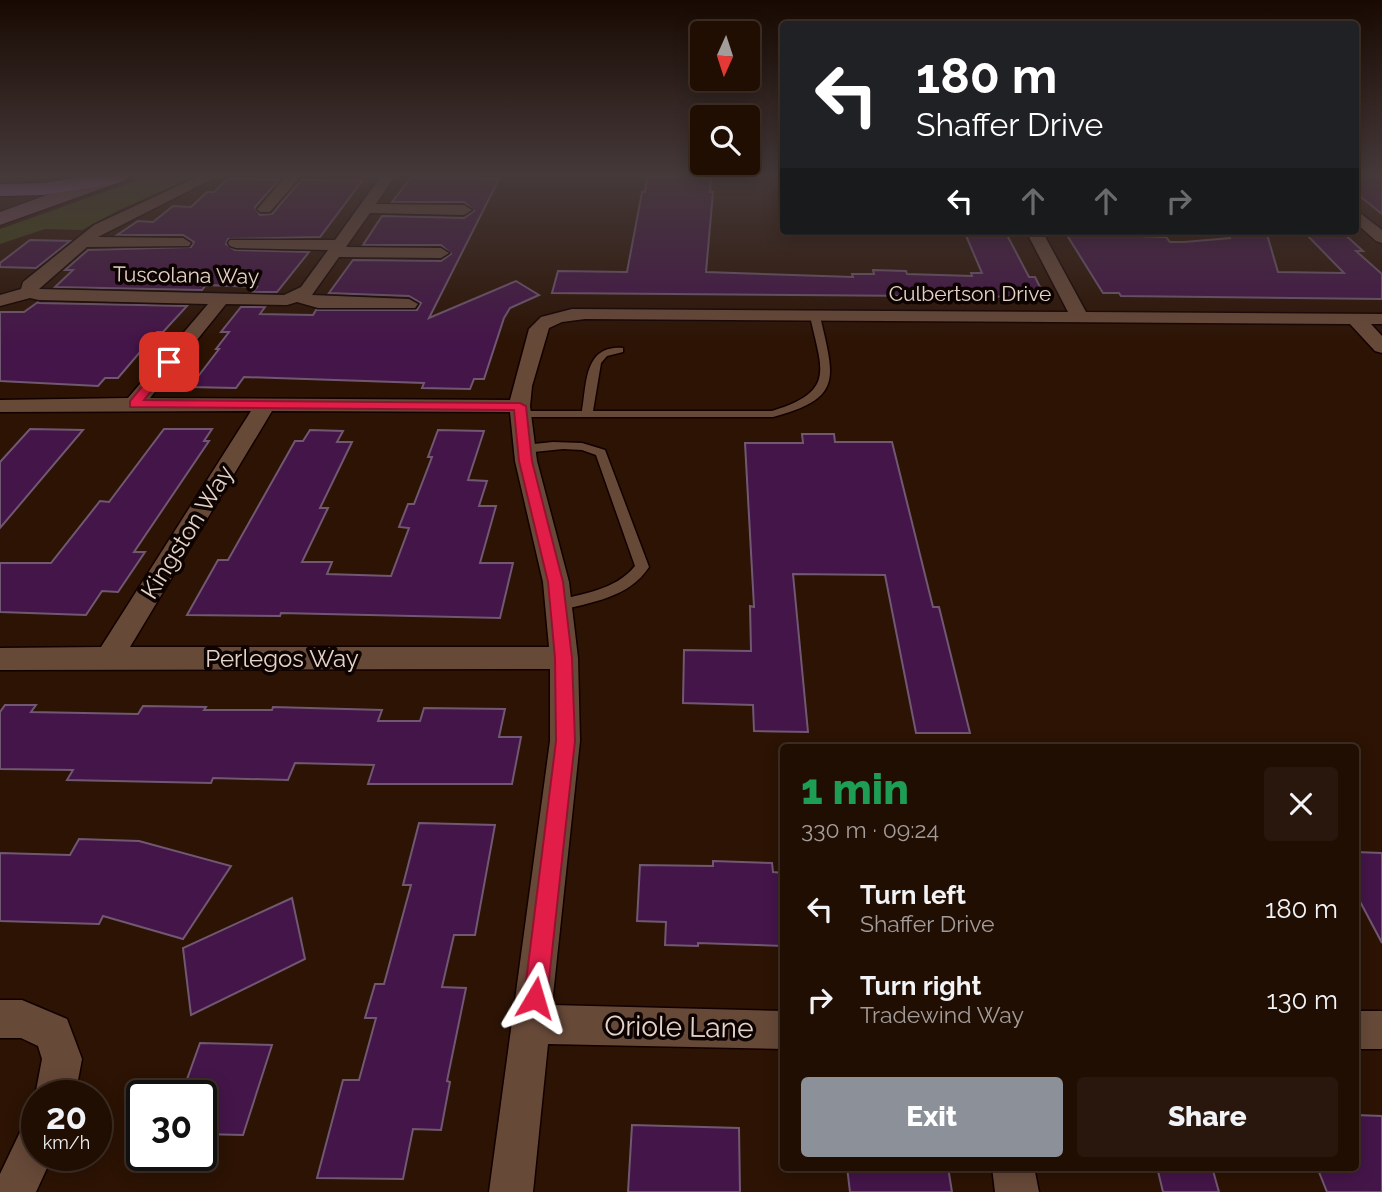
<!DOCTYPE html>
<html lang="en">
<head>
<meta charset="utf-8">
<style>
  body { margin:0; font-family:Raleway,sans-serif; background:#29170d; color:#f1f3f6; height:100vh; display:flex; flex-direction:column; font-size:26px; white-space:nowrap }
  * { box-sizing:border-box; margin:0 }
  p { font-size:23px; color:#a29c9a }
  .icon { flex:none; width:38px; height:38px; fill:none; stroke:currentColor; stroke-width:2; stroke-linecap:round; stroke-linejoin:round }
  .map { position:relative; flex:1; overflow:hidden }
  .panel { position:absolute; left:780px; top:744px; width:579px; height:427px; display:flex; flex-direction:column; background:#210e03; border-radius:7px; box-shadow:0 4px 18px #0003,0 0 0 2px #3e2e25 }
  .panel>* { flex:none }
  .guide { position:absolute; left:780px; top:21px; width:579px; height:214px; border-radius:7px; box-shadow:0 4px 18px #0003,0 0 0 2px #3e2e25; background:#202124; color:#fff; overflow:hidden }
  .needle { width:46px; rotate:183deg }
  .fabs { position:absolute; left:690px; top:21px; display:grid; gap:14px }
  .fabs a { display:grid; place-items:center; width:70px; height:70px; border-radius:7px; background:#210e03; box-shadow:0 4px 18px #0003,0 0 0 2px #3e2e25; font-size:35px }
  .speed { position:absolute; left:21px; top:1080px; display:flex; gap:14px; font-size:35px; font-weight:700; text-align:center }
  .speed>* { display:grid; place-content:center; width:91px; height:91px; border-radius:50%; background:#210e03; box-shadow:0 4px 18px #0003,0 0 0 2px #3e2e25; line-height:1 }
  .speed small { font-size:18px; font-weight:400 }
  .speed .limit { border:4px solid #111; border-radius:10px; background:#fff; color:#111 }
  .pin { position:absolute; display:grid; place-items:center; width:60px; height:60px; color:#fff; margin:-30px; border-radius:14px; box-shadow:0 4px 10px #0006 }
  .me { position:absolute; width:77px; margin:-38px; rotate:7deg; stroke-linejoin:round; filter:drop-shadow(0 0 5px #0008) }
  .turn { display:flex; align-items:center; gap:24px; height:147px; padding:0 21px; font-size:32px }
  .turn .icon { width:91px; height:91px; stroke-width:2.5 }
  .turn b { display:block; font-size:49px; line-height:60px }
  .lanes { display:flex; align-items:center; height:66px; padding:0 21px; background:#0003; justify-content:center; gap:35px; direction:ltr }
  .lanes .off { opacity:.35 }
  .round { display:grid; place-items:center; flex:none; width:74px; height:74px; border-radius:7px; background:#29170d }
  .overview { display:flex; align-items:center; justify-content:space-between; height:119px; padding:0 21px }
  h1 { font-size:42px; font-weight:800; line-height:52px; color:#1e9e55 }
  .cta { display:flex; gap:14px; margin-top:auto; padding:14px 21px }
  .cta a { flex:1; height:80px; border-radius:7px; background:#8c9099; color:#fff; font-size:28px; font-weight:800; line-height:80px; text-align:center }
  .cta a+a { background:#29170d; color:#f1f3f6 }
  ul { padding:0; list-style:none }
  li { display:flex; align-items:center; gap:21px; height:91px; padding:0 21px }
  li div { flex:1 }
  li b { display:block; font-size:26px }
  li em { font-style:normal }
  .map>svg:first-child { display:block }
</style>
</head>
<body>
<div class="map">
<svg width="1382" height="1192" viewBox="0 0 1382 1192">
  <rect width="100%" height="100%" fill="#2c1304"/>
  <g fill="#3f4711">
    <path d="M0,176h86c-29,6 -56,9 -86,8z"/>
    <polygon points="149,176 196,176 117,211 82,230 45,229 0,244 0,229"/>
  </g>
  <g fill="#441549" stroke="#705872" stroke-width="2">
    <polygon points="647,176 711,176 710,192 713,192 706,272 853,277 852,274 874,274 873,270 906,271 907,274 972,276 971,273 982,273 964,231 993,231 995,235 1007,235 1029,277 1035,277 1045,297 552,293 558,271 627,272 642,192 645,192"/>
    <polygon points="1356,176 1382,176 1382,214 1356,193"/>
    <polygon points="411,178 499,179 429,318 516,281 539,295 510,308 504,318 484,379 474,379 470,389 422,388 424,383 244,377 236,388 190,387 219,349 216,349 229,332 221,332 241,307 265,307 260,314 313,315 316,310 417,310 421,303 409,296 329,293 353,260 441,261 451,254 441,245 363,245 382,216 464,218 474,211 464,202 392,202"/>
    <polygon points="228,179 279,180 255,207 260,215 272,214 301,180 362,181 320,237 228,239 226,244 235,250 309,252 277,292 253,292 257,287 206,285 202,290 55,287 73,270 65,270 88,250 191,247 194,242 183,235 117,235 138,221 153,222 173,206 191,207 207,192 214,192"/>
    <polygon points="1229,231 1266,231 1278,272 1344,273 1303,231 1341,231 1363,251 1356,251 1382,274 1382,299 1121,296 1119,293 1103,293 1065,232 1135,233 1137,236 1166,237 1170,242 1184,242 1230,238"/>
    <polygon points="30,240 70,241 36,268 0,267 0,263"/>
    <polygon points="38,302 39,303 187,306 163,332 157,332 118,378 105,378 98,386 0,381 0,312 24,312"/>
    <polygon points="30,429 83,430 0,528 0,462"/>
    <polygon points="164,429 212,429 204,441 209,441 134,552 145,552 118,592 102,591 86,615 0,612 0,563 51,563 100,501 109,502"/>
    <polygon points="310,430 343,431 337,442 352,442 320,508 328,508 302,562 332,562 327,574 391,576 409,528 399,527 408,504 414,504 432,457 428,457 438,430 484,431 468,480 487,481 479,506 496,506 480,563 513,563 500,618 281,613 280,616 187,615 218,560 228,560 295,441 303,441"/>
    <polygon points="802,434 834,434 835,442 892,442 933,607 939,607 970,733 916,733 885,575 793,574 808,732 754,731 753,705 683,703 684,650 751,651 750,606 754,607 745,443 803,443"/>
    <polygon points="5,705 36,705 31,712 138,714 143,706 206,707 204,710 272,710 273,707 382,710 378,721 420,721 424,708 505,709 499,737 521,737 512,784 368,784 374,765 295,763 288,780 213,778 211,783 67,780 73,770 0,769 0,712"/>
    <polygon points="419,823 495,825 475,935 454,935 442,987 466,988 447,1081 450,1082 441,1130 413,1129 403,1179 317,1178 343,1080 359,1080 376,1018 365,1018 375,984 384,984 411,885 403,885"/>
    <polygon points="79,839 139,841 231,866 183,939 103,916 99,924 0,921 0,853 70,855"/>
    <polygon points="1356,852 1382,853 1382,943 1356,894"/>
    <polygon points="713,861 772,863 773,872 784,873 784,946 698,943 698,946 665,945 666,922 637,921 640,865 713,866"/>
    <polygon points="292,898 305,959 191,1015 183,948"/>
    <polygon points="200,1043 272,1045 243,1135 201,1134 201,1096 181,1096"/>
    <polygon points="1356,1115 1382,1116 1382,1192 1327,1192 1317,1167 1356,1167"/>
    <polygon points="632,1125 739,1128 740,1192 628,1192"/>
    <polygon points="847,1167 948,1167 952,1192 850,1192"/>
    <polygon points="1157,1167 1212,1167 1219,1192 1163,1192"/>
  </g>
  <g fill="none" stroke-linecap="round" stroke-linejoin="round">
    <defs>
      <g id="service">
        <path d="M815,313l5,3c14,62 24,82 -47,101h-252l-6,-3 6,-3h61c5,-28 2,-66 41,-63v4l-16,4 -6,7 -8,48h179c64,-20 50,-40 38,-95z"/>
        <path d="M553,442l29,1 23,7 44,117c-20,31 -58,35 -91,44l-5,-1 -2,-4 2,-4c29,-9 62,-11 82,-36l-39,-111 -14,-5 -19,-1 -39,4 -6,-4 6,-4z"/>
      </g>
      <g id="minor">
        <path d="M199,176h19l-120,61 85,1 8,5 -2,3 -102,1 -48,42 245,6 17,-8 27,-37 -92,-2 -6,-2 -2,-3 2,-3h105l46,-64h14l-19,28 88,1 8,5 -8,5 -94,-2 -24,34 95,1 8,5 -8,5 -102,-1 -27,38 97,4 9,5 -3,4h-97l-21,-6 -10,3 -61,-1 -76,94 360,2 19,-71 12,-12 31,-8 496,3 -42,-81h16l44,81 296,2v10h-11l11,12v17l-7,-2 -25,-27 -765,-5 -23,3 -13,6 -17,58 -2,20 7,55 32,121 9,76 2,83 -28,264 232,6v38l-236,-5 -15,148h-44l61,-451v-72l-550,1v-22l101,-1 150,-236 -251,1v-12l128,-2 80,-94 -169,-4 -9,-2 -30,8v-11l21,-6 2,-7 71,-57zM272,411l238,1 5,49 28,121 6,65h-419z"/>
        <polygon points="286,176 301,176 270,212 260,212 257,209 260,206"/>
        <polygon points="1356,210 1382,230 1382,243 1376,241 1356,223"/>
        <polygon points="0,1000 22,1000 67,1019 82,1059 75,1096 37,1096 37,1101 35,1096 42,1059 38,1046 21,1038 0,1038"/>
        <rect x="1356" y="1011" width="26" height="38"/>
        <polygon points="37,1122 37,1155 53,1155 36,1192 0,1192 0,1174 22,1128"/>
        <polygon points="992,1167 1034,1167 1039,1192 995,1192"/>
      </g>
      <polygon id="secondary" points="99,176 129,176 126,180 0,225 0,212"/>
      <polygon id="motorway" points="84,176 124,178 121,182 114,184 43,195 0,196 0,184 43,183"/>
    </defs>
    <use href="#service" stroke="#130100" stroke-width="3"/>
    <use href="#minor" stroke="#130100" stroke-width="3"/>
    <use href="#secondary" stroke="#130100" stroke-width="2"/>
    <use href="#motorway" stroke="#130100" stroke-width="3"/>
    <use href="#service" fill="#674938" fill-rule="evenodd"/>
    <use href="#minor" fill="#674938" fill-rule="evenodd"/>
    <use href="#secondary" fill="#785260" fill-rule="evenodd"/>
    <use href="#motorway" fill="#9f67be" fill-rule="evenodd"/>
  </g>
  <linearGradient id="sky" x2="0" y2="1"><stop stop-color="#180a02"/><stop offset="0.51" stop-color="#45393a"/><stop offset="1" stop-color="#45393a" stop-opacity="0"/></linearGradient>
  <rect width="1382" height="343" fill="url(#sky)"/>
  <polygon fill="#e11d48" stroke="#92132f" stroke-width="2" points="169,358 175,362 144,400 520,403 526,406 532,461 563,582 572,658 575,741 547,998 543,1006 535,1010 527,1006 524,998 556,741 555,658 548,582 519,461 514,410 130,407 130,401 165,359"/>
  <g text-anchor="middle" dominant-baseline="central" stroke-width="7" stroke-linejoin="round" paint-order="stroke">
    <g font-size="21" fill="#e5d3c9" stroke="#0d0401">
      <text transform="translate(186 275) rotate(1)">Tuscolana Way</text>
      <text x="970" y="293">Culbertson Drive</text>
    </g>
    <g font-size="24" fill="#e5d3c9" stroke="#0d0401">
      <text transform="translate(187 532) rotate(-58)">Kingston Way</text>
      <text x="282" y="658">Perlegos Way</text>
    </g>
    <g font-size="28" fill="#e5d3c9" stroke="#0d0401">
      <text transform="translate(679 1027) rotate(1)">Oriole Lane</text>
    </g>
  </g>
</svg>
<div class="fabs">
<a><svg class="needle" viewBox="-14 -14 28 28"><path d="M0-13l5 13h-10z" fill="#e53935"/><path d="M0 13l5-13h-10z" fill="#a29c9a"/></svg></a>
<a><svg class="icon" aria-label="search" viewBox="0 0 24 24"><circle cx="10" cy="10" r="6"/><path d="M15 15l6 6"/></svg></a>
</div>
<div class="speed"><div>20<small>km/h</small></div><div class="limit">30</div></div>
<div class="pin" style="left:169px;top:362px;background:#d93025"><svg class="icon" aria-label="arrive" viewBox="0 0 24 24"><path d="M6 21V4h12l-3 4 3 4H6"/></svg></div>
<svg class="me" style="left:535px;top:998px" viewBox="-20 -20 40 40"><path d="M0-17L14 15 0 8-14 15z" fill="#e11d48" stroke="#fff" stroke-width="4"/></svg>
<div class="guide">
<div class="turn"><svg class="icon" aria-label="left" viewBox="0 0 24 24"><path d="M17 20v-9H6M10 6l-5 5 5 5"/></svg><div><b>180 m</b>Shaffer Drive</div></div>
<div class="lanes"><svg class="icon" aria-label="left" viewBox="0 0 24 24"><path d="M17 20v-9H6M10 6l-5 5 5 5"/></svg><svg class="icon off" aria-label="ahead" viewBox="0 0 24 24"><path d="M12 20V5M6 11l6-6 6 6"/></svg><svg class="icon off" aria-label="ahead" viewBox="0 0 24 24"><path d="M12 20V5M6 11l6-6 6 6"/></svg><svg class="icon off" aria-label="right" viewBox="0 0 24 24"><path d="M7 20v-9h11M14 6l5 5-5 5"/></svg></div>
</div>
<section class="panel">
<div class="overview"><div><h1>1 min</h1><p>330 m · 09:24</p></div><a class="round"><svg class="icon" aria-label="close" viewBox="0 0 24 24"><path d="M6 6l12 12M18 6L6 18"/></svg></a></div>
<ul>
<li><svg class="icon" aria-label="left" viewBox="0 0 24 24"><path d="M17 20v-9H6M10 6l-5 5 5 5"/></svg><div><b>Turn left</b><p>Shaffer Drive</p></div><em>180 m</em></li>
<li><svg class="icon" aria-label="right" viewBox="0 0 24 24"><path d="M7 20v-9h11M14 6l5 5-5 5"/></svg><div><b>Turn right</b><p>Tradewind Way</p></div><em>130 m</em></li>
</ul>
<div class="cta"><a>Exit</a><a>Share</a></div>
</section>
</div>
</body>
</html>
